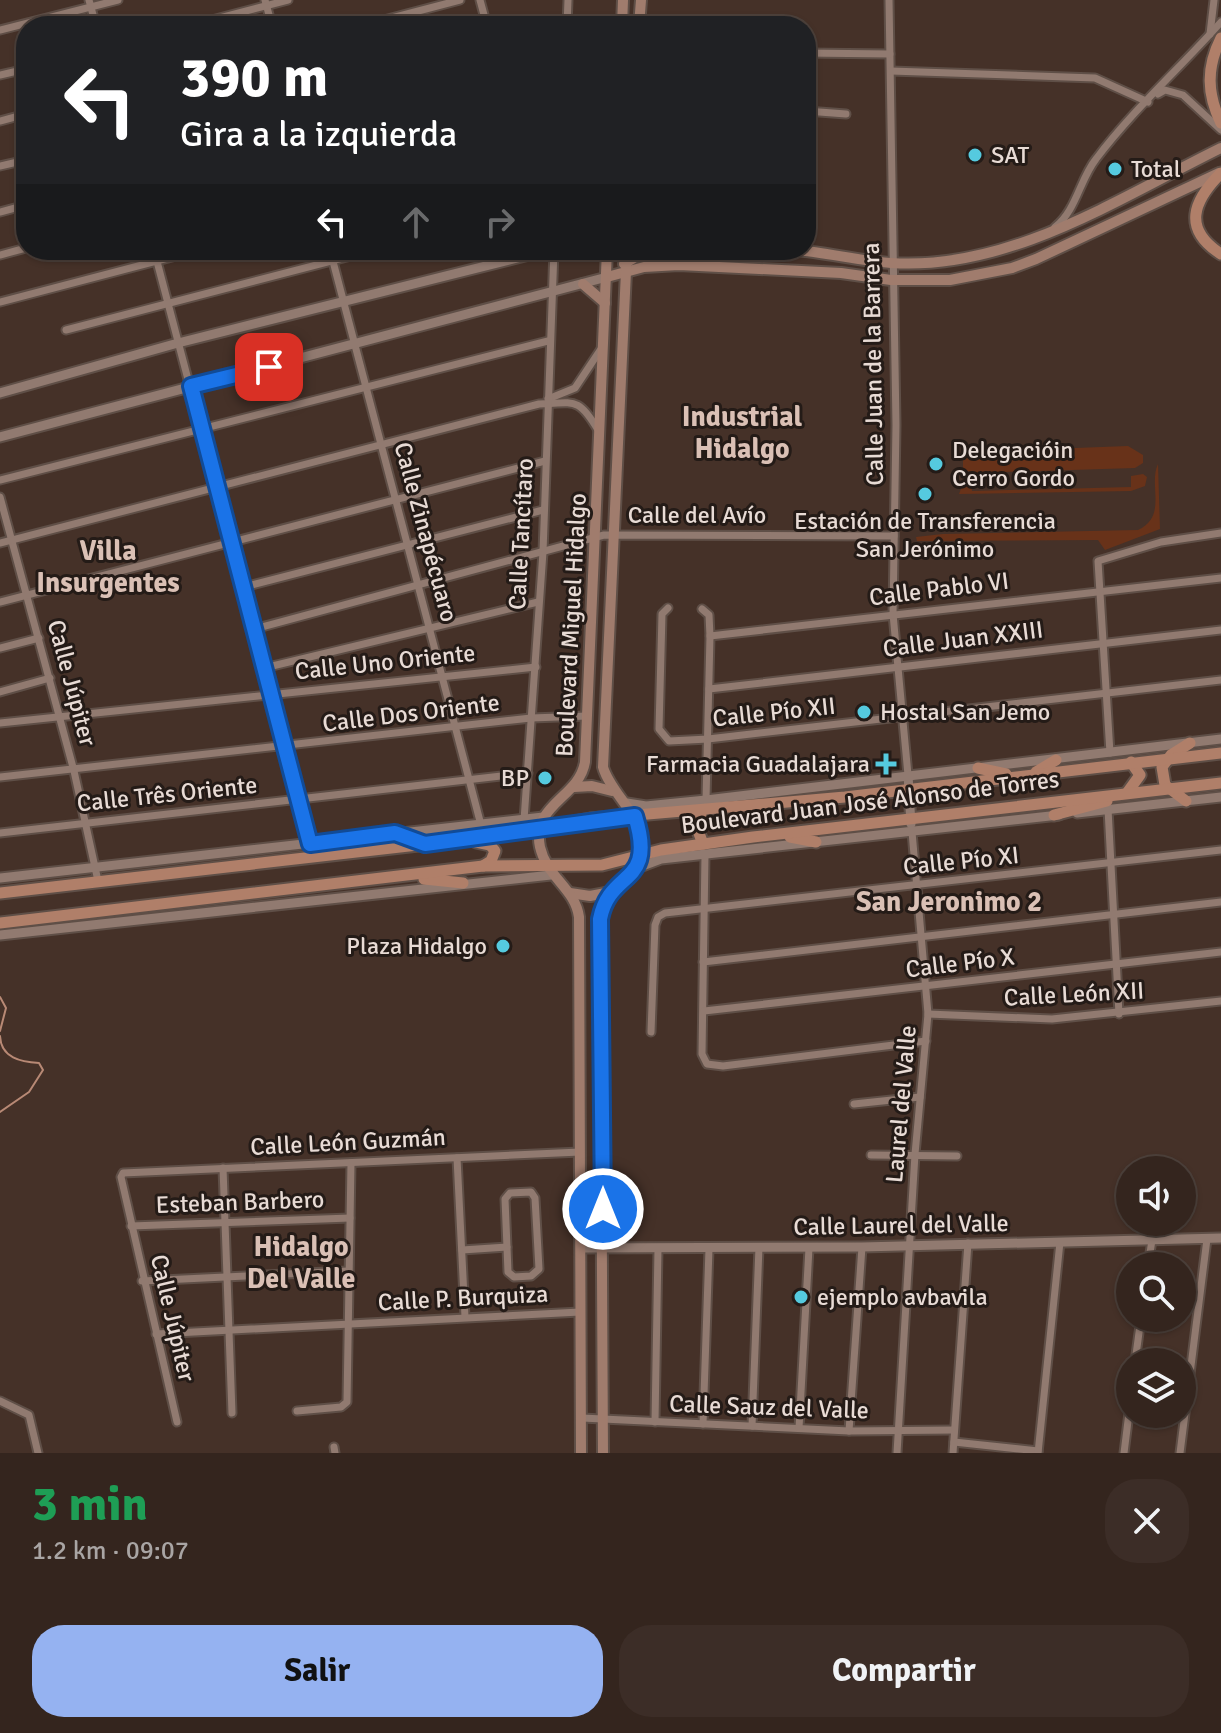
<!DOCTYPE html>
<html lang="es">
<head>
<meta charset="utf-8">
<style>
  body { margin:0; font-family:Signika,sans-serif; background:#3c2d27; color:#f1f3f6; height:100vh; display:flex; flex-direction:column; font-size:30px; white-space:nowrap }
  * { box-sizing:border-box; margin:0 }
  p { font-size:26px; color:#a9a5a4 }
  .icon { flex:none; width:44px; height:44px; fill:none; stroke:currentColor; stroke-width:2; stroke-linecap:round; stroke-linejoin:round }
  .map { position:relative; height:1453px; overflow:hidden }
  .side { display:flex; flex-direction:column; background:#34251e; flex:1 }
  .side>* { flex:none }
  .banner { position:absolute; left:16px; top:16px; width:800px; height:244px; border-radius:32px; box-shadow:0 2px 6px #0004,0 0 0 2px #4e423c; background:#202124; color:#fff; overflow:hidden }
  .tools { position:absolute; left:1116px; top:1156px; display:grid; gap:16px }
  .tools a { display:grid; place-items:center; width:80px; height:80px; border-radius:50%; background:#34251e; box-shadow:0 2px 6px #0004,0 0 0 2px #4e423c; font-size:40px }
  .pin { position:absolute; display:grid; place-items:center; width:68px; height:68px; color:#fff; margin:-34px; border-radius:16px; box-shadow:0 4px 12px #0006 }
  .me { position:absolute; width:88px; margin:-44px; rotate:0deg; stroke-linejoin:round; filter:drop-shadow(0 0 6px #0008) }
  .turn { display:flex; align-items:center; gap:28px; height:168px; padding:0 32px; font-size:36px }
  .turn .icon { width:104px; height:104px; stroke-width:2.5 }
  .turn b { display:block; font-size:56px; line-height:68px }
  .lanes { display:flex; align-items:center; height:76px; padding:0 32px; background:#0003; justify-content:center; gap:40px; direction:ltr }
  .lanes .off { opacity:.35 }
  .round { display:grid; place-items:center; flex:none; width:84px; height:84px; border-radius:32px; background:#3c2d27 }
  .headline { display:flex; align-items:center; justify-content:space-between; height:136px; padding:0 32px }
  h1 { font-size:48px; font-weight:800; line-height:60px; color:#1e9e55 }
  .button { display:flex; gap:16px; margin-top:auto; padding:16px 32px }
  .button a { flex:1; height:92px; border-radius:32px; background:#95b2f1; color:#111; font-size:32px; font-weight:800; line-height:92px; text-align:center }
  .button a+a { background:#3c2d27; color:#f1f3f6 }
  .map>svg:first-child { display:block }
</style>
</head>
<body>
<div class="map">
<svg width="1221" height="1453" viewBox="0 0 1221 1453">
  <rect width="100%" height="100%" fill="#453128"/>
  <g fill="#683219">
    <polygon points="1128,446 1143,455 1143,463 1135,468 973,473 963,469 963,455 972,452"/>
    <path d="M1158,464l2,65 -55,21 -7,-10 -181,1 -1,-4 27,-3 195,-4c30,-14 10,-45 20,-66z"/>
    <polygon points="1143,474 1147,477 1145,486 1131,491 959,494 963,483 971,480 972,491 1131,487 1131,476"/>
  </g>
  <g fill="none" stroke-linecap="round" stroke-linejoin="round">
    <g stroke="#b88975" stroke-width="2">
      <polyline points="0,997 6,1008 0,1031"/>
      <path d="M0,1036c1,22 21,26 39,27l4,7 -14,22 -29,20"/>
    </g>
    <defs>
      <g id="minor">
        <polyline points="89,0 96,26"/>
        <polyline points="265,0 272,26"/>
        <polyline points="480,0 487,26"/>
        <polyline points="889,0 896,425 893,614 908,775"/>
        <polyline points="189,26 288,0"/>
        <polyline points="361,26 460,0"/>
        <polyline points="539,26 567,19"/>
        <polyline points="567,26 568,0"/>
        <polyline points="0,30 118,0"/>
        <polyline points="1210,34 1214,0"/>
        <polyline points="806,53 890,54"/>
        <polyline points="891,71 1095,78 1148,102"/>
        <polyline points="0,75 26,69"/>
        <polyline points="1158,94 1165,90 1183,95 1221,130"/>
        <polyline points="806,111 846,114"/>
        <polyline points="0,121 26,114"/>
        <polyline points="0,166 26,160"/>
        <polyline points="0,212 26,205"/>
        <path d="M1055,227c21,-16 25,-48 41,-68 37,-49 84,-91 125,-137"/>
        <polyline points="154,250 310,844"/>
        <polyline points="330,250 481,825"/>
        <polyline points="0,255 26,248"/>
        <polyline points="0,302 199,250"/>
        <polyline points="66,330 374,250"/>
        <polyline points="548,399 575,388 601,349"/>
        <polyline points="0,480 548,341"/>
        <polyline points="0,497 74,771 98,881"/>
        <path d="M0,543l539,-139c35,-1 39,-8 59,26"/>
        <polyline points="244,587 543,510"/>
        <polyline points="0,602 545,461"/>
        <polyline points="668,608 662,614 659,729 669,741 708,739 1221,680"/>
        <polyline points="702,609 709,615 710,636 706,800"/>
        <polyline points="254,629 604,535 894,536"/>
        <polyline points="710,636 1221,578"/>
        <polyline points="0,648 39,638"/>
        <polyline points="264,668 538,602"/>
        <polyline points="709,689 1221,630"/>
        <polyline points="0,692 50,678"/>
        <polyline points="0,723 536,667"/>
        <polyline points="1110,753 1098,561 1161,542 1221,533"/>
        <polyline points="0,777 531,718 587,716"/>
        <polyline points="1108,809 1119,1014"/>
        <polyline points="524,820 543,552 554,250"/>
        <polyline points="0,833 528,773"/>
        <polyline points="705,855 702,1054 707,1064 723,1066 926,1041"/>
        <polyline points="703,962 1221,902"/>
        <polyline points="704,1011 1221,952"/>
        <polyline points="928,1014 1052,1019 1221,1001"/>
        <polyline points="651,1032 655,925 658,917 665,913 1221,850"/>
        <polyline points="854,1104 920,1097"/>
        <polyline points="871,1155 957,1156"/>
        <polyline points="457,1158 465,1317"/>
        <polyline points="223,1168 232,1413"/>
        <polygon points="531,1192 535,1198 539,1269 531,1276 514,1277 508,1272 505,1199 510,1193"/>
        <polyline points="131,1226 350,1218"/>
        <polyline points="462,1250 507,1247"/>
        <polyline points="1148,1266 1152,1240"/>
        <polyline points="142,1281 348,1271"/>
        <polyline points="156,1334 580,1312"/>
        <polyline points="1135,1362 1141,1318"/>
        <polyline points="0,1401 29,1415 38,1453"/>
        <polyline points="297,1411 341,1407 347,1402 351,1163"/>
        <polyline points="582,1418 849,1431 954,1430"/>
        <polyline points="177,1422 121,1177 123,1173 580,1152"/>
        <polyline points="655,1422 658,1249"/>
        <polyline points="703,1424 709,1249"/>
        <polyline points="752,1426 759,1247"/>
        <polyline points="799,1428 809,1248"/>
        <polyline points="849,1431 862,1247"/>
        <polyline points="954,1442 1038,1451"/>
        <polyline points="334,1447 335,1453"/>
        <polyline points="897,1453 915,1154 928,1014 912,832"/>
        <polyline points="953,1453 968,1243"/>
        <polyline points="1038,1453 1060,1242"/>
        <polyline points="1124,1453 1130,1405"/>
        <polyline points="1180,1453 1207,1239"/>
      </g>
      <g id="tertiary">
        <polyline points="0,393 178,343 549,250"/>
        <polyline points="0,437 607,277"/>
        <polyline points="908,775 911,824"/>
        <polyline points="627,803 646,806 706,800 1221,739"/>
        <polyline points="1077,813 1221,797"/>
        <polyline points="637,868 661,859 1059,815"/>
        <polyline points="0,878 543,817"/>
        <polyline points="0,935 551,875"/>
        <polyline points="581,1248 862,1247 1221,1238"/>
      </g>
      <g id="secondary">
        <polyline points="622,26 623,0"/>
        <polyline points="639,26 641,0"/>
        <path d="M794,250c32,2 64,11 97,13 118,8 228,-65 330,-115"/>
        <polyline points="624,264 647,250"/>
        <polyline points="607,277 644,267 679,265 841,273 891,280 950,280 1012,268 1036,259 1219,173"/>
        <polyline points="583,284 605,303"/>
        <polyline points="574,787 592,786 612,791"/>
        <polyline points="570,893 590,896 611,892"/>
        <path d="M581,1453l-2,-536c-4,-29 -32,-39 -39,-70 -9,-43 39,-49 45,-85l22,-512"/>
        <path d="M603,1453l-3,-534c4,-22 19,-29 33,-46 33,-41 -21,-73 -30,-106l24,-517"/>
      </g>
      <g id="primary">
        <path d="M1221,38c-15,30 -14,56 0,85"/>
        <path d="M1221,173c-28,28 -39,56 0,81"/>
        <polyline points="978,768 1006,774"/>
        <polyline points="1036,772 1056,760"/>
        <polyline points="1127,793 1140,775 1131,762"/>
        <polyline points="1186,801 1165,785 1162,767 1171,755 1190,743"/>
        <polyline points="702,810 697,828 703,844"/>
        <polyline points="1054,815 1107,801"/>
        <polyline points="395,833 417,842"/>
        <polyline points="790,837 816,842"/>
        <polyline points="476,842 490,845 495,851 491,861 483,866"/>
        <polyline points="424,879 463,883"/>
        <polyline points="0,893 505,835 590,819 845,797 1221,753"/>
        <polyline points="0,923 483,866 602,865 661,850 753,837 1221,783"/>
      </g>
    </defs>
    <use href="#minor" stroke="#5f4f47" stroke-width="11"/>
    <use href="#tertiary" stroke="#5f4f47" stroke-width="13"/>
    <use href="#secondary" stroke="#5f4f47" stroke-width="14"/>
    <use href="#primary" stroke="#5f4f47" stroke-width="15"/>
    <use href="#minor" stroke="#917a70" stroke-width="7"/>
    <use href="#tertiary" stroke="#917a70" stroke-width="9"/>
    <use href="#secondary" stroke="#a07c6d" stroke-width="10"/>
    <use href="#primary" stroke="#b07f69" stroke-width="11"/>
  </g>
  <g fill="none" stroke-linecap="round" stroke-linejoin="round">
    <defs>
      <path id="route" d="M269,367l-78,19 119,458 85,-11 30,11 210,-28c22,71 -25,52 -35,103l3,290"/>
    </defs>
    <use href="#route" stroke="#114b97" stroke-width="20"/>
    <use href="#route" stroke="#1a73e8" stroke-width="14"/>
  </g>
  <g fill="#55cadf" stroke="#241b17" stroke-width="3">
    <circle cx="975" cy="155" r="8"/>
    <circle cx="1115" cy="169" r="8"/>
    <circle cx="936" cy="464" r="8"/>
    <circle cx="925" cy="494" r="8"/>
    <circle cx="864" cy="712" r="8"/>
    <path d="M882 752h8v8h8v8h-8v8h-8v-8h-8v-8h8z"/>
    <circle cx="545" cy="778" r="8"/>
    <circle cx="503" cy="946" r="8"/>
    <circle cx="801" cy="1297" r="8"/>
  </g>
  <g text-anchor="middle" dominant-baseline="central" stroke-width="6" stroke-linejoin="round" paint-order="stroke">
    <g font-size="24" fill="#e8dbd5" stroke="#241b17" text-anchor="start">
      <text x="991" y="155">SAT</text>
      <text x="1131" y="169">Total</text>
      <text x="952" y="450">Delegacióin<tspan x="952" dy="28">Cerro Gordo</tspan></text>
      <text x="925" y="521" text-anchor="middle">Estación de Transferencia<tspan x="925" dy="28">San Jerónimo</tspan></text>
      <text x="880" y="712">Hostal San Jemo</text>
      <text x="870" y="764" text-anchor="end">Farmacia Guadalajara</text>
      <text x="529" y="778" text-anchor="end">BP</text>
      <text x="487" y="946" text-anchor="end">Plaza Hidalgo</text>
      <text x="817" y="1297">ejemplo avbavila</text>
    </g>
    <g font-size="24" fill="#e8dbd5" stroke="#241b17">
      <text transform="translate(873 364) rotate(-91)">Calle Juan de la Barrera</text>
      <text x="697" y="515">Calle del Avío</text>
      <text transform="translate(426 532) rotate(75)">Calle Zinapécuaro</text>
      <text transform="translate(521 534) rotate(-87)">Calle Tancítaro</text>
      <text transform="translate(939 589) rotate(-7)">Calle Pablo VI</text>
      <text transform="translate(571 625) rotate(-87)">Boulevard Miguel Hidalgo</text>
      <text transform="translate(963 639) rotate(-7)">Calle Juan XXIII</text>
      <text transform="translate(385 662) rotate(-6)">Calle Uno Oriente</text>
      <text transform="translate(72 683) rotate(75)">Calle Júpiter</text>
      <text transform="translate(774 712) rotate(-6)">Calle Pío XII</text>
      <text transform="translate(411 713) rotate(-7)">Calle Dos Oriente</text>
      <text transform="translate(167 794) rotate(-6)">Calle Três Oriente</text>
      <text transform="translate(870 802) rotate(-7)">Boulevard Juan José Alonso de Torres</text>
      <text transform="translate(961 861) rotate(-6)">Calle Pío XI</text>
      <text transform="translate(960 963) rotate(-7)">Calle Pío X</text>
      <text transform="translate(1074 994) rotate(-3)">Calle León XII</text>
      <text transform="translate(901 1104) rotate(-85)">Laurel del Valle</text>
      <text transform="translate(348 1142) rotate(-3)">Calle León Guzmán</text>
      <text transform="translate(240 1202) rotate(-2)">Esteban Barbero</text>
      <text transform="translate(901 1225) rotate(-1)">Calle Laurel del Valle</text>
      <text transform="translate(463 1298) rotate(-3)">Calle P. Burquiza</text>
      <text transform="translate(173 1318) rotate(77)">Calle Júpiter</text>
      <text transform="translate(769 1407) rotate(2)">Calle Sauz del Valle</text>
    </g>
    <g font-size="28" font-weight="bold" fill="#dac0b5" stroke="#241b17">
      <text x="742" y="417">Industrial<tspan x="742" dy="32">Hidalgo</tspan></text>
      <text x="108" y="551">Villa<tspan x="108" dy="32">Insurgentes</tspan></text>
      <text x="949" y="902">San Jeronimo 2</text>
      <text x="301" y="1247">Hidalgo<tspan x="301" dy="32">Del Valle</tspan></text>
    </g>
  </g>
</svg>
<div class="tools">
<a><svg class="icon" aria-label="sound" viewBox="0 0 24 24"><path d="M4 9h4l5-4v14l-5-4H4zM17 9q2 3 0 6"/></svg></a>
<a><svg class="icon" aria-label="search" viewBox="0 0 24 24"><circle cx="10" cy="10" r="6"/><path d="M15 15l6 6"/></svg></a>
<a><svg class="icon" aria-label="layers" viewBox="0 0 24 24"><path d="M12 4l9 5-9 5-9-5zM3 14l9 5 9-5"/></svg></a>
</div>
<div class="pin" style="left:269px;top:367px;background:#d93025"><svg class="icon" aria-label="arrive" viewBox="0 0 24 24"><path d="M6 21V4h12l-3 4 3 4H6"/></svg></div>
<svg class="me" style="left:603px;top:1209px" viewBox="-20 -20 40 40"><circle r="17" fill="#1a73e8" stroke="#fff" stroke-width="3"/><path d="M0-11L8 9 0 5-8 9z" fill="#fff"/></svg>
<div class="banner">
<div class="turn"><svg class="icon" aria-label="left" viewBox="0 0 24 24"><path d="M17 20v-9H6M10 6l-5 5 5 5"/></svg><div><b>390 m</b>Gira a la izquierda</div></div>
<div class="lanes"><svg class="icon" aria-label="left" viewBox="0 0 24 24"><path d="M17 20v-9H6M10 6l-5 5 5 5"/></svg><svg class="icon off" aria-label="ahead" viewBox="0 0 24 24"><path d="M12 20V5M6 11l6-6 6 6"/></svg><svg class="icon off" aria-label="right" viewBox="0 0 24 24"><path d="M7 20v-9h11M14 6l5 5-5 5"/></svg></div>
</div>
</div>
<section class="side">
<div class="headline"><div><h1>3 min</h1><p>1.2 km · 09:07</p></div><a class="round"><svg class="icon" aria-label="close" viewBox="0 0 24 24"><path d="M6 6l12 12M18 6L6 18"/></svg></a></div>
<div class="button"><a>Salir</a><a>Compartir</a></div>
</section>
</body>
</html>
